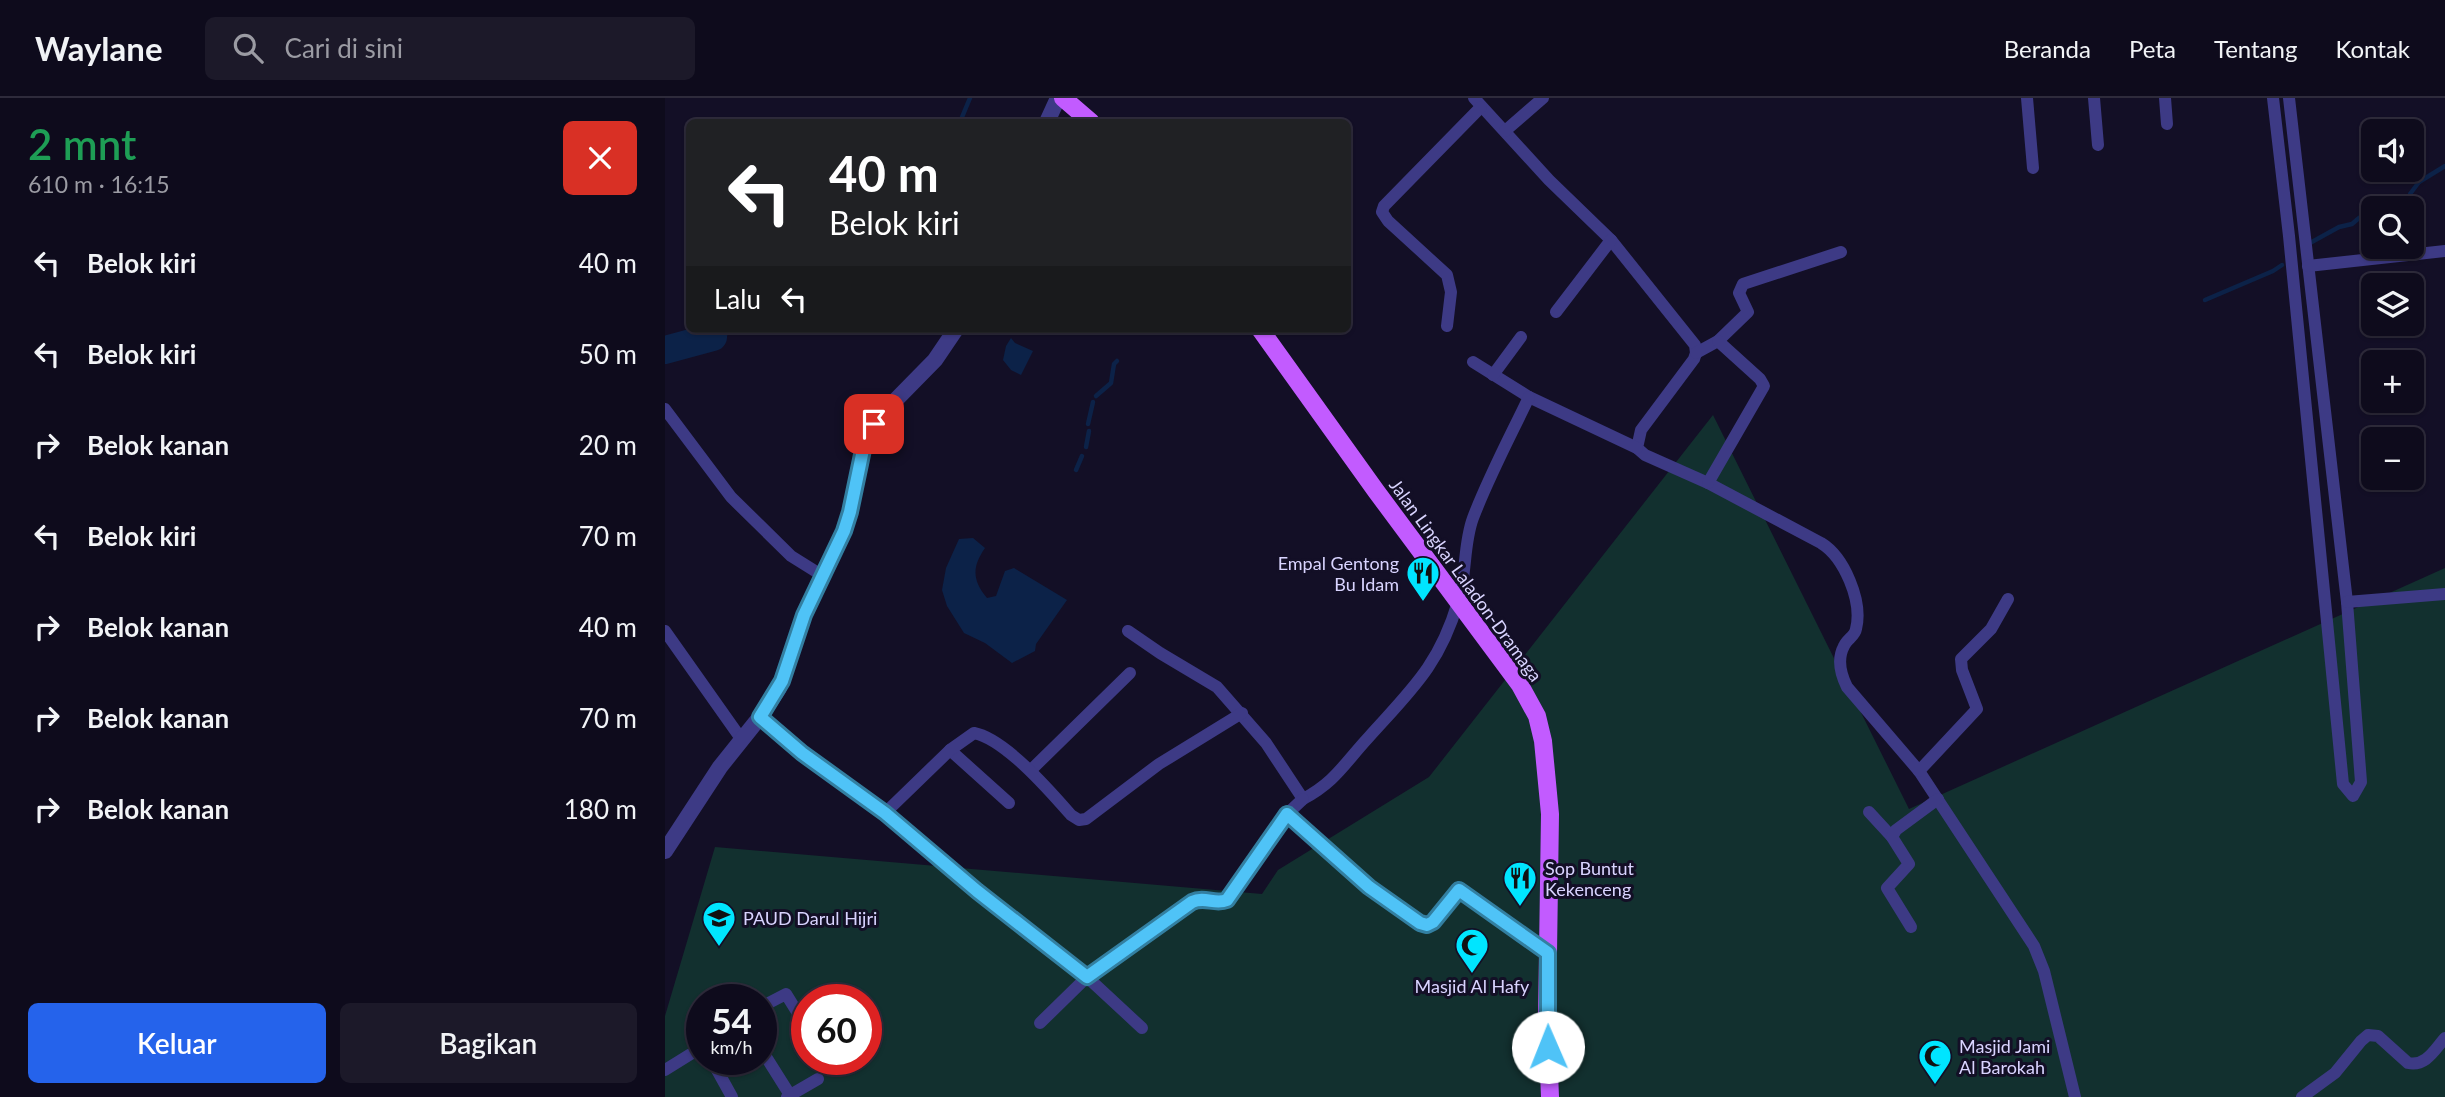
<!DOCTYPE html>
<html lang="id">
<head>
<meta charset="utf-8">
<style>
  body { margin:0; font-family:Lato,sans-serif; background:#1c1929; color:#f1f3f6; height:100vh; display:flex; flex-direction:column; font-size:26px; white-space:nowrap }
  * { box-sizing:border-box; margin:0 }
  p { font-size:23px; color:#9b9ba3 }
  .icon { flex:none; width:38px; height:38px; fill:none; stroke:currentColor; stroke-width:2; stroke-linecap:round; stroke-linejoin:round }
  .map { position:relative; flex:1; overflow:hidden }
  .panel { display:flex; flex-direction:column; background:#0e0b1c; width:665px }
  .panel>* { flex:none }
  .guide { position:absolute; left:21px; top:21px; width:665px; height:214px; border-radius:10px; box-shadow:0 2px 5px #0004,0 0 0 2px #2e2b3b; background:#202124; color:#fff; overflow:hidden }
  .buttons { position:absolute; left:1696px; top:21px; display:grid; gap:14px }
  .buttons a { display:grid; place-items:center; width:63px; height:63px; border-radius:10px; background:#0e0b1c; box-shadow:0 2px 5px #0004,0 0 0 2px #2e2b3b; font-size:35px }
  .speed { position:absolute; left:21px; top:886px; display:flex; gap:14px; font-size:35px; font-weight:700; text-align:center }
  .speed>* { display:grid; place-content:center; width:91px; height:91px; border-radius:50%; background:#0e0b1c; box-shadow:0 2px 5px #0004,0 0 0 2px #2e2b3b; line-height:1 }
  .speed small { font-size:18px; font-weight:400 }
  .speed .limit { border:10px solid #d22; background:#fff; color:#111 }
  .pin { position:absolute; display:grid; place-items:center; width:60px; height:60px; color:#fff; margin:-30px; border-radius:14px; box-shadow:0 4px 10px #0006 }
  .me { position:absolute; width:77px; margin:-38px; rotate:359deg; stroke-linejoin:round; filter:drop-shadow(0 0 5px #0008) }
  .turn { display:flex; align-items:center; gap:24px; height:147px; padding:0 28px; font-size:32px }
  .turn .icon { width:91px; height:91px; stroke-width:2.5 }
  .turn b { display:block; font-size:49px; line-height:60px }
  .then { display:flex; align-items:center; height:66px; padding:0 28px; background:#0003; gap:14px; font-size:26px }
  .round { display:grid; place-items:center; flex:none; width:74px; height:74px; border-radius:10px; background:#1c1929 }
  .head { display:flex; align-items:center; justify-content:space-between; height:119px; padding:0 28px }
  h1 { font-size:42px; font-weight:600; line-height:52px; color:#1e9e55 }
  .cta { display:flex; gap:14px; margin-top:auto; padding:14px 28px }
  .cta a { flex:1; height:80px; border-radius:10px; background:#2563eb; color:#fff; font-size:28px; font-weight:600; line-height:80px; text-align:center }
  .cta a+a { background:#1c1929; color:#f1f3f6 }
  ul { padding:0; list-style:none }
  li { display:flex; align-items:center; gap:21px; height:91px; padding:0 28px }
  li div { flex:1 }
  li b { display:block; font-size:26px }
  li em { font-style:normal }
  header { display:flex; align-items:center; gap:42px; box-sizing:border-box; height:98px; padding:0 35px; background:#0e0b1c; border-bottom:2px solid #2e2b3b }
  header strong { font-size:33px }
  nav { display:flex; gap:38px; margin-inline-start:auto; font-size:24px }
  .search { width:490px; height:63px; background:#1c1929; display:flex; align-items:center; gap:18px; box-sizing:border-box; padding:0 24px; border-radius:10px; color:#9b9ba3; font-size:26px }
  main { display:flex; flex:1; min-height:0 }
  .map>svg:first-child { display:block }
</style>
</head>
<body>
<header>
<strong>Waylane</strong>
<div class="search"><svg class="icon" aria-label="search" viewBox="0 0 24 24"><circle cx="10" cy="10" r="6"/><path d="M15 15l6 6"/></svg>Cari di sini</div>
<nav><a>Beranda</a><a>Peta</a><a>Tentang</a><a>Kontak</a></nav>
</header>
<main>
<section class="panel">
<div class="head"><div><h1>2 mnt</h1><p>610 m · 16:15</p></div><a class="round" style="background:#d93025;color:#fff"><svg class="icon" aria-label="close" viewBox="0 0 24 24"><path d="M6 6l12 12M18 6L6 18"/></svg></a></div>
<ul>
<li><svg class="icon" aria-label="left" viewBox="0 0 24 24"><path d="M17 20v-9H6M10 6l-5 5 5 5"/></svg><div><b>Belok kiri</b></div><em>40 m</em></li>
<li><svg class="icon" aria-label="left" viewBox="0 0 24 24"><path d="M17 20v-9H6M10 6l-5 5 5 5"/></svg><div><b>Belok kiri</b></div><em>50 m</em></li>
<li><svg class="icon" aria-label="right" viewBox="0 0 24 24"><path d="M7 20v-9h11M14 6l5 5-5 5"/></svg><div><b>Belok kanan</b></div><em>20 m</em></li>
<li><svg class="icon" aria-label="left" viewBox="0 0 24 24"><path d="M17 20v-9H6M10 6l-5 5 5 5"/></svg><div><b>Belok kiri</b></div><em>70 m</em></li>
<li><svg class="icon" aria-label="right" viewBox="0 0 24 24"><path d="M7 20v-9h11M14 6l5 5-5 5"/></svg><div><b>Belok kanan</b></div><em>40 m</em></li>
<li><svg class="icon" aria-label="right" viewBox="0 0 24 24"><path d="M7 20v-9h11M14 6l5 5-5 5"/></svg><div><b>Belok kanan</b></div><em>70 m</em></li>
<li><svg class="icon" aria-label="right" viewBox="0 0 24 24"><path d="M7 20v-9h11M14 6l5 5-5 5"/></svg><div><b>Belok kanan</b></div><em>180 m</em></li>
</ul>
<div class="cta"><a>Keluar</a><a>Bagikan</a></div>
</section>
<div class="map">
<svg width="1780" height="999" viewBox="0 0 1780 999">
  <rect width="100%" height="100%" fill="#130f26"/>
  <path fill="#12302f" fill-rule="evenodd" d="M1048,317l196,394 536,-241v529h-1780v-81l50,-169 547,47 16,-24 151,-93zM37,901h59v60h-59zM142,901h59v60h-59z"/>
  <g fill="#0c2248">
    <polygon points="346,240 350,245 368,253 356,277 346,272 338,262 341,248"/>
    <path d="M308,440l12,10c-13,19 -13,32 2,50l9,-2 9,-25 9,-3 53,32 -31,44 -1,7 -23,12 -27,-20 -21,-10 -17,-27 -5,-16 4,-22 13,-29z"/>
  </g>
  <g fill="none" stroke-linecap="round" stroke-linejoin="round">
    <g stroke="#0c2248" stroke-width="4.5">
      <polyline points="295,24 305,0"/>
      <polyline points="1726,33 1723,28 1728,22"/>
      <polyline points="1746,72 1754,84 1780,68"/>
      <polyline points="1745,96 1754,84"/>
      <polyline points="1645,145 1674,129 1687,126 1694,120 1708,116"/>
      <polyline points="1540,202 1608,173 1617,167"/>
      <polyline points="48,239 76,231"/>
      <polyline points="431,298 446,285 449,266 452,263"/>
      <polyline points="423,326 428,304"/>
      <polyline points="421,349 424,333"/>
      <polyline points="411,372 417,358"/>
    </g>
    <polyline stroke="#0c2248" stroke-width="28" points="0,252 48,239"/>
    <g stroke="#3d3a85" stroke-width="12">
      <path d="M809,0l75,82 62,60 84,105 1,8 -2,6 -53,71 -4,18 8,7 63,28 113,60c23,14 42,58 35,86 -1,7 -9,10 -12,17 -7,13 -3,29 3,41l72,84 115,175 10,25 31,126"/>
      <polyline points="1362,0 1368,70"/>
      <polyline points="1429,0 1433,47"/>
      <polyline points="1500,0 1502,26"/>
      <polyline points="1608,0 1624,138 1678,686 1688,698 1696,684 1682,504 1624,0"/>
      <polyline points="840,33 878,0"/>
      <polyline points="1643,168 1780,153"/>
      <polyline points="891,214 946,142"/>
      <polyline points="782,228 786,194 782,177 723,123 717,114 719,108 816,9"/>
      <polyline points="1031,255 1053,243 1083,214 1074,195 1078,186 1176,154"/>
      <polyline points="808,264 864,299 972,350"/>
      <polyline points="828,277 856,239"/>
      <polyline points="0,311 66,399 126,458 158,478"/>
      <polyline points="1043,385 1099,288 1095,281 1053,243"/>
      <polyline points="1682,504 1780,496"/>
      <polyline points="0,533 77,642"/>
      <path d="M463,533l32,22 57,34 49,56 37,56c32,-17 41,-35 65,-61 43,-48 71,-72 90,-136 9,-28 5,-57 15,-84 16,-42 37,-81 56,-121"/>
      <polyline points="95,619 159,672 220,715 311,793 422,879 477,930"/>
      <polyline points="285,652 344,705"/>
      <polyline points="366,672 465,575"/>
      <polyline points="1254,673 1312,611 1297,572 1296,561 1326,531 1343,501"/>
      <polyline points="638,701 622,716 703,789 755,825 762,827 768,824 792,793 797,792 883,855"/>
      <polyline points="1204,714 1227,739"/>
      <path d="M220,715l65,-63 24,-17c31,6 76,58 97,82l8,5 7,-1 73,-55 83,-51"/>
      <polyline points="1246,829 1222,790 1244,766 1227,739 1231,732 1273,701"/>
      <polyline points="96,909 121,896 142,930"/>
      <path d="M375,925l47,-46 100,-72c19,-11 25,1 40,-6l60,-85"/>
      <polyline points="96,951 125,997"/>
      <polyline points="46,961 67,999"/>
      <polyline points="0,972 37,949"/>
      <polyline points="122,999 153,981"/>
      <path d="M1637,999l33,-24 26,-32 7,-6 10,1 30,27c18,4 27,-14 37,-25"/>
    </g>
    <g stroke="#3d3a85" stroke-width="16">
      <polyline points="382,24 393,0"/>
      <polyline points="0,753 55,669 95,619 114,590 139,517 179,433 185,414 197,356 205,332 216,317 270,262 291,231"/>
    </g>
    <g stroke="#c25bff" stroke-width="18">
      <polyline points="398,0 426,24"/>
      <polyline points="595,231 711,393 855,587 872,618 878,643 885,716 882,924 885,999"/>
    </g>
  </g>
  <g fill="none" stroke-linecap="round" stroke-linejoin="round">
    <defs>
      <path id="route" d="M209,326l-10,21 -14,67 -6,19 -40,84 -22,66 -22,36 42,36 83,60 92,78 110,86 105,-75c13,-6 23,3 35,-2l60,-86 82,73 51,36 7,2 6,-3 26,-32 89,63v94"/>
    </defs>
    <use href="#route" stroke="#337fa1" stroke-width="18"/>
    <use href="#route" stroke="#4fc3f7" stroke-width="12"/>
  </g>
  <defs>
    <symbol id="restaurant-pin" viewBox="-11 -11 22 30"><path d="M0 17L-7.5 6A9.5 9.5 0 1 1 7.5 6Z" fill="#00e5ff" stroke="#130f26"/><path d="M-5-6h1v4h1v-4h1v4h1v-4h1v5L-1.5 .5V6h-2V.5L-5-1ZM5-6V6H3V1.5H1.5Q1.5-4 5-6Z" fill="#111"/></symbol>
    <symbol id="school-pin" viewBox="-11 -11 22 30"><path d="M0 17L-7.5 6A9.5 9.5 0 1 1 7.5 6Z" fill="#00e5ff" stroke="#130f26"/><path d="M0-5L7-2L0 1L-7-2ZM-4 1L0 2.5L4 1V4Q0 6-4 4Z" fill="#111"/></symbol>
    <symbol id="mosque-pin" viewBox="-11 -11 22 30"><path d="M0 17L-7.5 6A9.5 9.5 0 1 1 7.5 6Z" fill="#00e5ff" stroke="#130f26"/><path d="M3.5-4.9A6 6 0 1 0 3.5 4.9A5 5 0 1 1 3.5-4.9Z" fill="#111"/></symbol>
  </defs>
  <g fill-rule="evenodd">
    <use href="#restaurant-pin" x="739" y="456" width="38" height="52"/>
    <use href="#restaurant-pin" x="836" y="761" width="38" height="52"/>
    <use href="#school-pin" x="35" y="801" width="38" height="52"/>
    <use href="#mosque-pin" x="788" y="828" width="38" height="52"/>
    <use href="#mosque-pin" x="1251" y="939" width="38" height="52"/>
  </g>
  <g text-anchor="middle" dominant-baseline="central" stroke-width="6" stroke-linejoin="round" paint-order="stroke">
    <g font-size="18" fill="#d9d4ff" stroke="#130f26" text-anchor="start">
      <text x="734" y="465" text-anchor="end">Empal Gentong<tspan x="734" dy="21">Bu Idam</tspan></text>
      <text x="880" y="770">Sop Buntut<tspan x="880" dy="21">Kekenceng</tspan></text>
      <text x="78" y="820">PAUD Darul Hijri</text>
      <text x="807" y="888" text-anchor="middle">Masjid Al Hafy</text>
      <text x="1294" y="948">Masjid Jami<tspan x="1294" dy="21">Al Barokah</tspan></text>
    </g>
    <g font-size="18" fill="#d9d4ff" stroke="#130f26">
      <text transform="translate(801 482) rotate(54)">Jalan Lingkar Laladon-Dramaga</text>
    </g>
  </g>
</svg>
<div class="buttons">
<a><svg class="icon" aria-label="sound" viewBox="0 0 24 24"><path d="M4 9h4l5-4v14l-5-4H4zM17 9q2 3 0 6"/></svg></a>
<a><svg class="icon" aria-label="search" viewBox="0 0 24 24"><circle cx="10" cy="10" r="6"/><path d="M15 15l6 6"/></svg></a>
<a><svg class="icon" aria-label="layers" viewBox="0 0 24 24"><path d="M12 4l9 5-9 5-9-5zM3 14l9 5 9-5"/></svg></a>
<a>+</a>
<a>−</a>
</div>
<div class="speed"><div>54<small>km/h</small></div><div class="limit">60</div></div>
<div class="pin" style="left:209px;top:326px;background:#d93025"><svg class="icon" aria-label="arrive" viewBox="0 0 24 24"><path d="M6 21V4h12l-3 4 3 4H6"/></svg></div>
<svg class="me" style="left:883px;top:949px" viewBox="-20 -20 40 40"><circle r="19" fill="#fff"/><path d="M0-13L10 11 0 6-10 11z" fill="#4fc3f7"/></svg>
<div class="guide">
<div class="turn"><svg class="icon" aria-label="left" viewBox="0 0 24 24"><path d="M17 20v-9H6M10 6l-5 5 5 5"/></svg><div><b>40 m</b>Belok kiri</div></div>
<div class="then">Lalu<svg class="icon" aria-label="left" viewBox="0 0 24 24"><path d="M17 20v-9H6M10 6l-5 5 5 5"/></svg></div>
</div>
</div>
</main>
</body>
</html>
